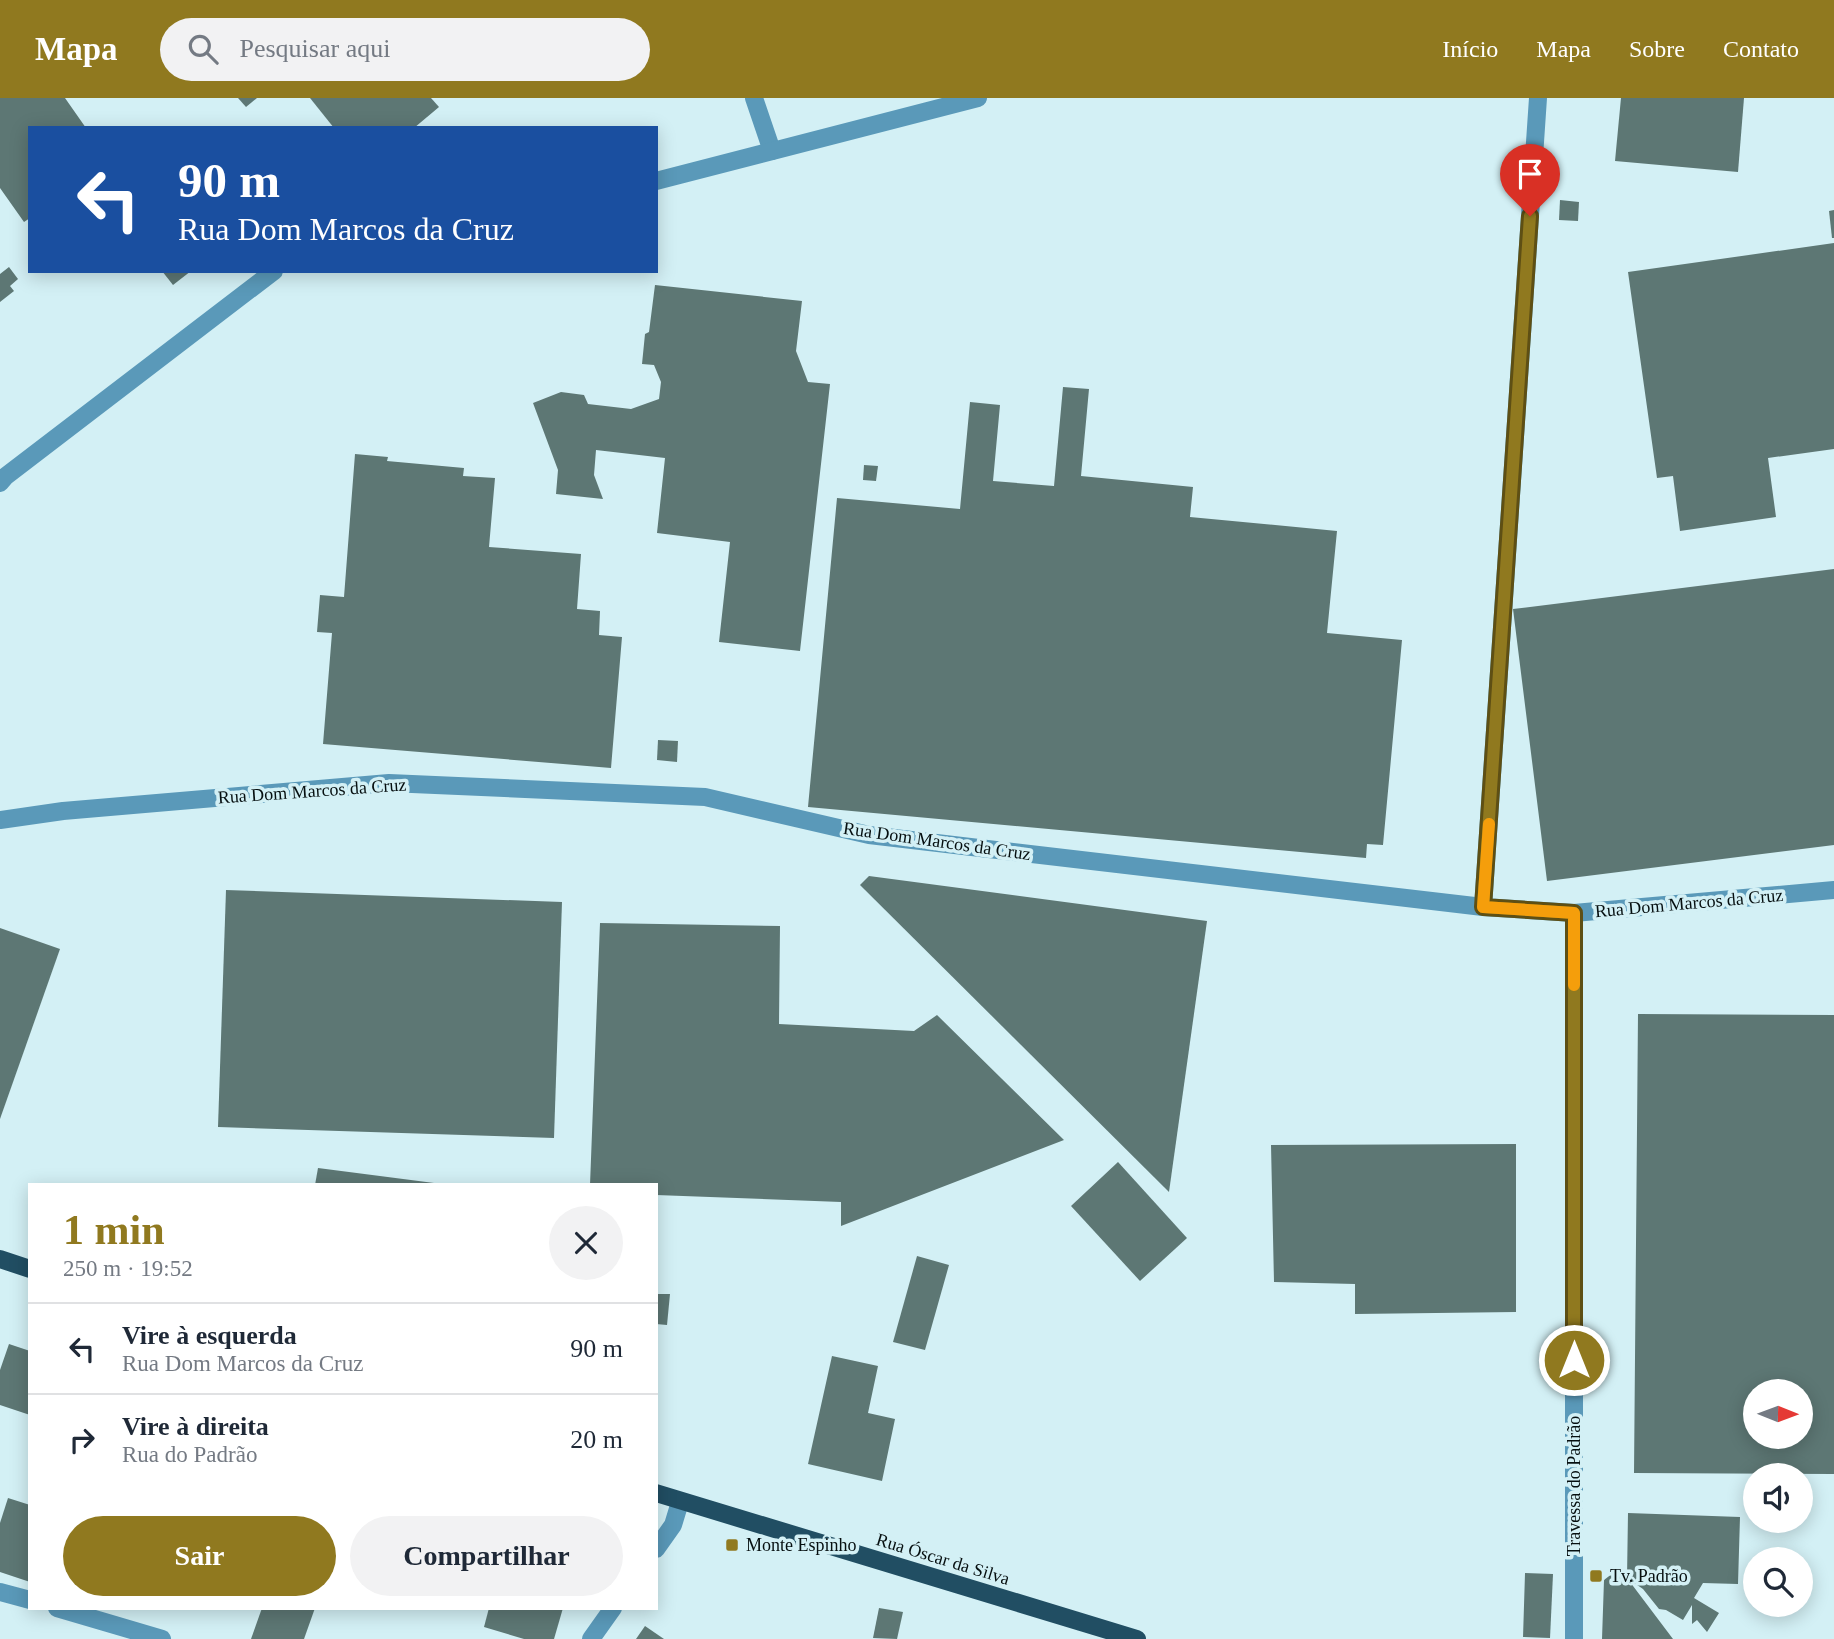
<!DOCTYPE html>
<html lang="pt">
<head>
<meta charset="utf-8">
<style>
  body { margin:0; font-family:"Times New Roman",serif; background:#f2f2f3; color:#1f2937; height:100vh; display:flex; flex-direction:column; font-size:26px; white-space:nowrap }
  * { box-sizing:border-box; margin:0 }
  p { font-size:23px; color:#747a83 }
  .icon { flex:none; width:38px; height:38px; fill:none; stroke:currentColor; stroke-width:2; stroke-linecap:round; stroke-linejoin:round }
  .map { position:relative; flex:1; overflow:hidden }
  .drawer { position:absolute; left:28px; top:1085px; width:630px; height:427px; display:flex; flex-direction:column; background:#fff; border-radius:0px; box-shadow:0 4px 18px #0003 }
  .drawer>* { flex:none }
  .top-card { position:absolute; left:28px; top:28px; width:630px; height:147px; border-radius:0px; box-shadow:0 4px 18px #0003; background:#1a4fa0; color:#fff; overflow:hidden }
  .needle { width:46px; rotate:91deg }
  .controls { position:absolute; left:1743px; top:1281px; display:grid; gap:14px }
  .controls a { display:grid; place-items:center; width:70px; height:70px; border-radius:50%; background:#fff; box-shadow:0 4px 18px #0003; font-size:35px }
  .pin { position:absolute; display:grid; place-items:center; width:60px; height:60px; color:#fff; margin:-72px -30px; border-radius:50% 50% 50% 0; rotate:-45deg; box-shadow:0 0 7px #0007 }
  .pin .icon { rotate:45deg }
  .me { position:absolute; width:77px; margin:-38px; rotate:0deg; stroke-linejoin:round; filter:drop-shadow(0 0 5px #0008) }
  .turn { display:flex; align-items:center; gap:24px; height:147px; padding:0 35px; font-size:32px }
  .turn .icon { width:91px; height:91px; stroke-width:2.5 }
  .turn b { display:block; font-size:49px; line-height:60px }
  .round { display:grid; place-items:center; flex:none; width:74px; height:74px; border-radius:37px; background:#f2f2f3 }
  .overview { display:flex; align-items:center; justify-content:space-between; height:119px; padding:0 35px }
  h1 { font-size:42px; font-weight:700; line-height:52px; color:#90791f }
  .action { display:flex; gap:14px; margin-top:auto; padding:14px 35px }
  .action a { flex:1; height:80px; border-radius:42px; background:#90791f; color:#fff; font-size:28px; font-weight:700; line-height:80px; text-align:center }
  .action a+a { background:#f2f2f3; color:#1f2937 }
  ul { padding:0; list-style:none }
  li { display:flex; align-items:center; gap:21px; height:91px; padding:0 35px; border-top:2px solid #e0e1e3 }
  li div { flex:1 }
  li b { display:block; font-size:26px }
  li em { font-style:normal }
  header { display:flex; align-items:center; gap:42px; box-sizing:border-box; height:98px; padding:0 35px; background:#90791f; color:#fff }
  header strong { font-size:33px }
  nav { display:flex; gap:38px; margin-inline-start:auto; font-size:24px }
  .search { width:490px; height:63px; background:#f2f2f3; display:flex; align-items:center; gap:18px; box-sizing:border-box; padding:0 24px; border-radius:38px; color:#747a83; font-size:26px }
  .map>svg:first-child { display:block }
</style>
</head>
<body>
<header>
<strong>Mapa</strong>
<div class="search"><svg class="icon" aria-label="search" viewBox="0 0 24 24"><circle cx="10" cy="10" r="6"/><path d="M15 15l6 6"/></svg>Pesquisar aqui</div>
<nav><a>Início</a><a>Mapa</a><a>Sobre</a><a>Contato</a></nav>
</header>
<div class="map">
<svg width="1834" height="1541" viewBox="0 0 1834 1541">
  <rect width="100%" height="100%" fill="#d3f0f5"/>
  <g fill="#5d7774" fill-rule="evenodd">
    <polygon points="0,0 65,0 86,30 30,30 30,120 24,124 0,90"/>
    <polygon points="238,0 257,0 246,9"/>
    <polygon points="310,0 431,0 439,9 414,30 334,30"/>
    <polygon points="1621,0 1744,0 1738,74 1615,63"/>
    <polygon points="1560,102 1579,104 1578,123 1559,122"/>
    <polygon points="1834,112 1834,140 1832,140 1829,113"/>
    <polygon points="1834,145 1834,351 1768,360 1776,419 1680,433 1673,378 1657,380 1628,174"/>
    <polygon points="9,169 18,181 10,188 14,193 0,204 0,176"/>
    <polygon points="162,173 191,173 173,187"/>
    <polygon points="655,187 802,203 796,253 808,284 830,286 800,553 719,544 730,444 657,435 665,360 596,352 594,377 603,401 556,396 558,372 533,305 561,294 584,297 588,306 631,311 659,301 661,284 654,267 642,266 645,236 649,234"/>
    <polygon points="1063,289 1089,291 1081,378 1193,389 1190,419 1337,433 1327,535 1402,542 1383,747 1367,746 1366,760 808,709 837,400 960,411 970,304 1000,307 993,383 1054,388"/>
    <polygon points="355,356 388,359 387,363 464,370 463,378 495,380 489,449 581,456 577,511 600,513 599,537 622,539 611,670 323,646 332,535 317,534 320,497 344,499"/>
    <polygon points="864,367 878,368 876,383 863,382"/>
    <polygon points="1834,471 1834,747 1547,783 1513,511"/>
    <polygon points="658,642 678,643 677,664 657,662"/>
    <polygon points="869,778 1207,823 1169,1094 860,787"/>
    <polygon points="226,792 562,804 554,1040 218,1029"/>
    <polygon points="600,825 780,828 779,926 914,933 937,917 1064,1042 841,1128 841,1104 656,1097 656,1087 590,1087"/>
    <polygon points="0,830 60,851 0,1021"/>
    <path d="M1638,916l196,1v459l-200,-1zM1755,1293h46v46h-46z"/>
    <polygon points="1516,1046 1516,1214 1355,1216 1355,1186 1274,1184 1271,1047"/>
    <polygon points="1118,1064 1187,1140 1140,1183 1071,1108"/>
    <polygon points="318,1070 434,1085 434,1087 315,1087"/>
    <polygon points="917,1158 949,1167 925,1252 893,1244"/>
    <polygon points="656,1196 670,1196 667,1227 656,1226"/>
    <polygon points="9,1246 30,1253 30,1317 0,1307 0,1272"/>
    <polygon points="832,1258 878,1268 868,1315 895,1321 882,1383 808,1366"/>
    <polygon points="8,1400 30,1407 30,1484 0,1474 0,1425"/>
    <polygon points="1628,1415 1740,1419 1738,1486 1703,1485 1694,1500 1719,1515 1707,1534 1697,1522 1692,1526 1692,1507 1683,1522 1666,1512 1659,1511 1643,1491 1627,1480 1673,1541 1602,1541 1604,1482 1617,1472 1627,1480"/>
    <polygon points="1525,1475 1553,1476 1550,1540 1523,1539"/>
    <polygon points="262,1510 315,1510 304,1541 251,1541"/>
    <polygon points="489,1510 563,1510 554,1541 524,1541 484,1529"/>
    <polygon points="879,1510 903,1514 897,1541 873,1540"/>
    <polygon points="645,1528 664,1541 636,1541"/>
  </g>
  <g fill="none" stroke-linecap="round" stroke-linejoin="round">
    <g stroke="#5a99b9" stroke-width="18">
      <polyline points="754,0 772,53"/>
      <polyline points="656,83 978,0"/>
      <polyline points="0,385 6,378 274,173"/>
    </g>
    <g stroke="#5a99b9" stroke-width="18">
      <polyline points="1483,809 1538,0"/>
      <polyline points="1574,815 1574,1541"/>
      <polyline points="656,1451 673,1427 680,1404"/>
      <polyline points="0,1494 30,1502"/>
      <polyline points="57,1510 162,1541"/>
      <polyline points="591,1541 613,1510"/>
    </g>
    <polyline stroke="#5a99b9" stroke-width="18" points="0,722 63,713 389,685 705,699 869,737 1483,809 1574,815 1834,792"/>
    <g stroke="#214e63" stroke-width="18">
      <polyline points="0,1161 30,1171"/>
      <polyline points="656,1395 1137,1541"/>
    </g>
  </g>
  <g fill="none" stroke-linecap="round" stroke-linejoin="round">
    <defs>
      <polyline id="route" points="1530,118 1483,809 1574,815 1574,1262"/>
    </defs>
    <use href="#route" stroke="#5e4f14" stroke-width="18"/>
    <use href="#route" stroke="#90791f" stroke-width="12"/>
    <polyline stroke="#f59e0b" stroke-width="12" points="1489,726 1483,809 1574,815 1574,887"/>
  </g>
  <g fill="#90791f" stroke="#d3f0f5" stroke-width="2.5">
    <rect x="725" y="1440" width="14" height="14" rx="3.5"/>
    <rect x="1589" y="1471" width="14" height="14" rx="3.5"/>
  </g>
  <g text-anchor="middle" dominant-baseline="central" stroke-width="7" stroke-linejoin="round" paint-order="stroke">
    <g font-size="18" fill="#060f10" stroke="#d3f0f5">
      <text transform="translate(312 693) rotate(-4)">Rua Dom Marcos da Cruz</text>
      <text transform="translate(937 743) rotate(8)">Rua Dom Marcos da Cruz</text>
      <text transform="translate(1689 805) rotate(-5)">Rua Dom Marcos da Cruz</text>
      <text transform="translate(1574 1388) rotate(-90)">Travessa do Padrão</text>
      <text transform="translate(943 1461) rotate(17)">Rua Óscar da Silva</text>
    </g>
    <g font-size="18" fill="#060f10" stroke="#d3f0f5" text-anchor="start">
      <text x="746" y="1447">Monte Espinho</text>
      <text x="1610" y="1478">Tv. Padrão</text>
    </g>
  </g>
</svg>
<div class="controls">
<a><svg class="needle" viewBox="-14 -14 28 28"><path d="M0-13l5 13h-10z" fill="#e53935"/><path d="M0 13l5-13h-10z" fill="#747a83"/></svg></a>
<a><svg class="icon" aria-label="sound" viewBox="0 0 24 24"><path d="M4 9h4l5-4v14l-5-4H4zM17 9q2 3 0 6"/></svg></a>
<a><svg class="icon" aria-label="search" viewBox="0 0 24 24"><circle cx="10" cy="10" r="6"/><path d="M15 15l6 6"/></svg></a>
</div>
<div class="pin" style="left:1530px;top:118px;background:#d93025"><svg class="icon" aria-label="arrive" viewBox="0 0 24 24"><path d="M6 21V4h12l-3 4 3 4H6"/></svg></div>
<svg class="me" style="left:1574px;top:1262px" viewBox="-20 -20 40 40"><circle r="17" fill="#90791f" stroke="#fff" stroke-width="3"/><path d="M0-11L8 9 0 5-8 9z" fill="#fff"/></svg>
<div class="top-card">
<div class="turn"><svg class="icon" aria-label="left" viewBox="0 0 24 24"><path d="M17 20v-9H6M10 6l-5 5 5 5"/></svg><div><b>90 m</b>Rua Dom Marcos da Cruz</div></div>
</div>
<section class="drawer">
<div class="overview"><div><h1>1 min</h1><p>250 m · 19:52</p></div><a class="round"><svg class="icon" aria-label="close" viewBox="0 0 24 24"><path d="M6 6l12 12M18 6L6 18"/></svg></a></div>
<ul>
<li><svg class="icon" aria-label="left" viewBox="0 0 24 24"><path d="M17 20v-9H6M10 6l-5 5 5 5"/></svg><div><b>Vire à esquerda</b><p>Rua Dom Marcos da Cruz</p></div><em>90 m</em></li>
<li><svg class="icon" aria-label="right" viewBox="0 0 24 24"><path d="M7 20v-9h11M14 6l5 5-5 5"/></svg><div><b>Vire à direita</b><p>Rua do Padrão</p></div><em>20 m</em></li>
</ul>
<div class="action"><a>Sair</a><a>Compartilhar</a></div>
</section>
</div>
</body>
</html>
